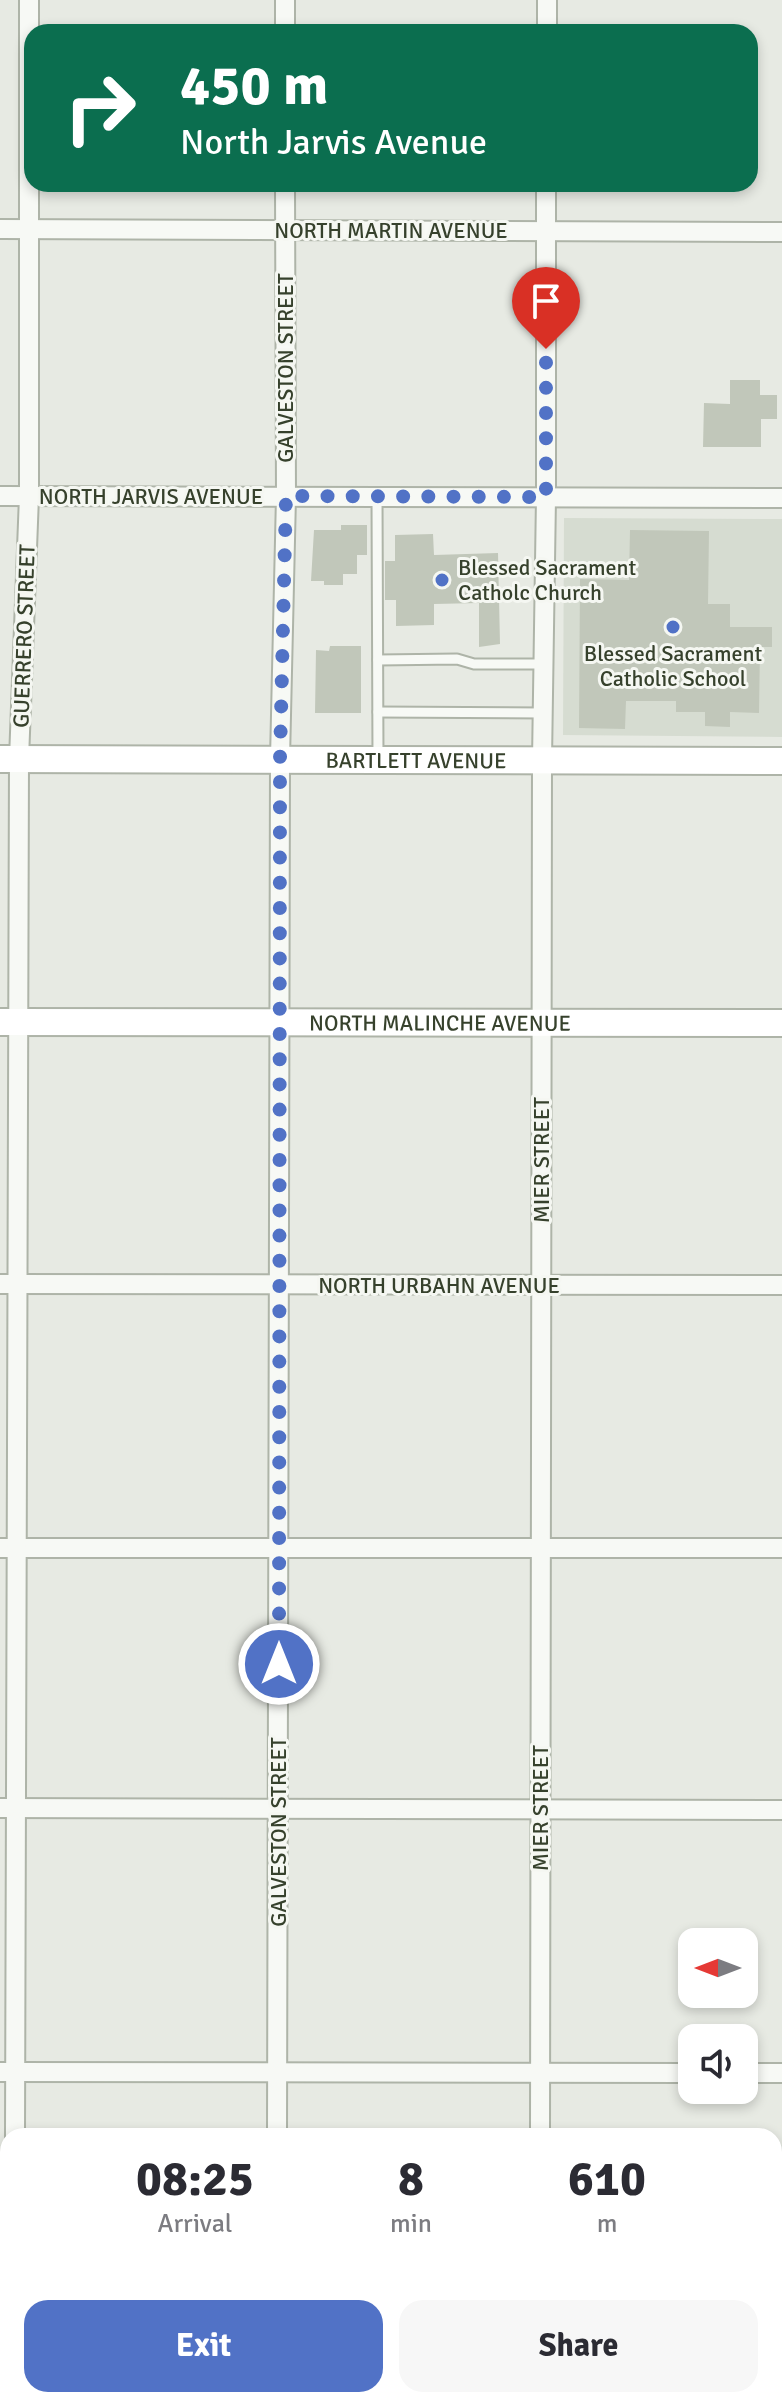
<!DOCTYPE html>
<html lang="en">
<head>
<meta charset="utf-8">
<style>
  body { margin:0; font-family:Signika,sans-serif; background:#f7f7f7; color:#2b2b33; height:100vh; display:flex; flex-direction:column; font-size:30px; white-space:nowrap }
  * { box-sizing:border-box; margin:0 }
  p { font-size:26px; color:#7c7c81 }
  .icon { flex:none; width:44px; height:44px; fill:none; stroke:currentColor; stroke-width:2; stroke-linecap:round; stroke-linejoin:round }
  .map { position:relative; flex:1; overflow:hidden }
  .panel { position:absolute; left:0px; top:2128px; width:782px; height:280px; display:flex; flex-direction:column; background:#fff; border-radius:24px 24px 0 0; box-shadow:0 4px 12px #0003 }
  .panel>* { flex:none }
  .guide { position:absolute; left:24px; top:24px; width:734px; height:168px; border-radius:24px; box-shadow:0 4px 12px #0003; background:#0b6e4f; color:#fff; overflow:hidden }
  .needle { width:52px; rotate:270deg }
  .buttons { position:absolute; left:678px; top:1928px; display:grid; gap:16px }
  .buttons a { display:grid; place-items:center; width:80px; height:80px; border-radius:16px; background:#fff; box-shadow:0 4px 12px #0003; font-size:40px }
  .pin { position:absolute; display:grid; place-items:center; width:68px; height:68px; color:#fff; margin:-82px -34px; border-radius:50% 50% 50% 0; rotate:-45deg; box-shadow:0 0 8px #0007 }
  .pin .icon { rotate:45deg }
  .me { position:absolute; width:88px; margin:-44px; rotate:0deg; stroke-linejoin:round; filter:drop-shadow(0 0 6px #0008) }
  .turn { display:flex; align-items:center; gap:28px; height:168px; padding:0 24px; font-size:36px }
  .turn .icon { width:104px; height:104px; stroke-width:2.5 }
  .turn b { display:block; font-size:56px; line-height:68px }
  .eta { display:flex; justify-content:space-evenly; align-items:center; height:136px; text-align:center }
  .eta b { font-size:48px; font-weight:700; line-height:56px }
  .action { display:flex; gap:16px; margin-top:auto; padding:16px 24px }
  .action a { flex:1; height:92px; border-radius:24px; background:#5172c6; color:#fff; font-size:32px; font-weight:700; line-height:92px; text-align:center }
  .action a+a { background:#f7f7f7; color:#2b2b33 }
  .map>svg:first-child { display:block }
</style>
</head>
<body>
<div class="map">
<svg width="782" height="2408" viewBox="0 0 782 2408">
  <rect width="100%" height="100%" fill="#e7eae3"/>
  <polygon fill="#d6dcd1" points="564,518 782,519 782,737 563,735"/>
  <g fill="#c1c7ba">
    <polygon points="730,380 760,380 760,395 777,395 777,419 761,419 761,447 703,447 704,403 730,404"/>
    <polygon points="341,525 367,525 367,555 357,555 357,574 343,574 343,585 324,585 324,581 311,581 314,530 341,530"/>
    <polygon points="630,530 709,531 708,604 730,604 730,627 772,627 772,647 760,647 759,713 730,712 730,727 705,726 705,712 676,712 676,701 626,701 625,729 579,728 580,579 629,580"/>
    <polygon points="433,534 434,555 498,553 500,644 479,647 479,603 434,604 434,625 396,626 396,600 385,600 385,561 395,561 395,535"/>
    <polygon points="330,646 361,646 361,713 315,713 316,650 329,651"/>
  </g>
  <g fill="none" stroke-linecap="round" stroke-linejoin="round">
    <defs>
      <g id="service">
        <polyline points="377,497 378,757"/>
        <polyline points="378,660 457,659 474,664 543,664"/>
        <polyline points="378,712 542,713"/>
      </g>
      <g id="minor">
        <polyline points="285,0 285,32"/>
        <polyline points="547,32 547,0"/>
        <polyline points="0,229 782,232"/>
        <polyline points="0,496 782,498"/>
        <polyline points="0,1284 782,1285"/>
        <polyline points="0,1548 782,1548"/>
        <polyline points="0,1808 782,1810"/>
        <polyline points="0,2072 692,2073"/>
        <polyline points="744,2073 782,2073"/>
        <polyline points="15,2136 19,759 29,496 29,0"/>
        <polyline points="277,2136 280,759 286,496 285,184"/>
        <polyline points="540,2136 542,760 546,497 546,184"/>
        <polyline points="18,2400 18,2408"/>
        <polyline points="277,2400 277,2408"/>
        <polyline points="541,2400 541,2408"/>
      </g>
      <g id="secondary">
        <path id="s1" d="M0,759l782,2"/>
        <path id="s2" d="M0,1022l782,1"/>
        <polyline points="0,2334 8,2334"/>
        <polyline points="774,2335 782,2335"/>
      </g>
    </defs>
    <use href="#service" stroke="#aeb4a8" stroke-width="13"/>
    <use href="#minor" stroke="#aeb4a8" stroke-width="22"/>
    <use href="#secondary" stroke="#aeb4a8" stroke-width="30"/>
    <use href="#service" stroke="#f7f9f5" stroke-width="9"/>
    <use href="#minor" stroke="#f7f9f5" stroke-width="18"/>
    <use href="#secondary" stroke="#fff" stroke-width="26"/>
  </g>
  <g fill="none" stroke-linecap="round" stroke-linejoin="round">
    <polyline stroke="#5172c6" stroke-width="14" stroke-dasharray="0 25.2" points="279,1664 280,759 286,496 546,497 546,349"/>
  </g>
  <g fill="#5172c6" stroke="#f5f7f2" stroke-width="3">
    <circle cx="442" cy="580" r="8"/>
    <circle cx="673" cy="627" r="8"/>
  </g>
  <g text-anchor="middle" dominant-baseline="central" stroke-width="6" stroke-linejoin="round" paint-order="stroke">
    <g font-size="22" fill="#36412c" stroke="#f5f7f2">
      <text x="391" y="230">NORTH MARTIN AVENUE</text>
      <text transform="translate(285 368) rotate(-90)">GALVESTON STREET</text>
      <text x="151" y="496">NORTH JARVIS AVENUE</text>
      <text transform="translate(24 636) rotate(-88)">GUERRERO STREET</text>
      <text stroke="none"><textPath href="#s1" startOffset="416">BARTLETT AVENUE</textPath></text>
      <text stroke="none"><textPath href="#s2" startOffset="440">NORTH MALINCHE AVENUE</textPath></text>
      <text transform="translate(541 1160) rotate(-90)">MIER STREET</text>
      <text x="439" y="1285">NORTH URBAHN AVENUE</text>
      <text transform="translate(540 1808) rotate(-90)">MIER STREET</text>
      <text transform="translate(278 1832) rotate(-90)">GALVESTON STREET</text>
    </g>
    <g font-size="22" fill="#36412c" stroke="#f5f7f2" text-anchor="start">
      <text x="458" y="567">Blessed Sacrament<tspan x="458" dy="25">Catholc Church</tspan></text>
      <text x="673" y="653" text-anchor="middle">Blessed Sacrament<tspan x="673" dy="25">Catholic School</tspan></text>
    </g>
  </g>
</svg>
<div class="buttons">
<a><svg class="needle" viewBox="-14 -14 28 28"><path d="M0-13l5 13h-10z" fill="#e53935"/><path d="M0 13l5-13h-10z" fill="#7c7c81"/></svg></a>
<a><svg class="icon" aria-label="sound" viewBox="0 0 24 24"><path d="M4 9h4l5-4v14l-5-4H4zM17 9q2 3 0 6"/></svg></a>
</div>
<div class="pin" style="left:546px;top:349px;background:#d93025"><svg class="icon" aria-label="arrive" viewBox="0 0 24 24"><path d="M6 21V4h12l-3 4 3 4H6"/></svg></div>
<svg class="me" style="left:279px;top:1664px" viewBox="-20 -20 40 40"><circle r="17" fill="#5172c6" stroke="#fff" stroke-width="3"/><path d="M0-11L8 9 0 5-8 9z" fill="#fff"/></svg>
<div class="guide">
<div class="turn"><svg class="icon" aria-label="right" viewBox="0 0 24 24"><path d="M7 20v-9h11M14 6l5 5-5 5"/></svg><div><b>450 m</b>North Jarvis Avenue</div></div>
</div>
<section class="panel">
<div class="eta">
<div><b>08:25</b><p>Arrival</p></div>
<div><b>8</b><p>min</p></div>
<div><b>610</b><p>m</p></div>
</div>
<div class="action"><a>Exit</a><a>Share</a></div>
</section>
</div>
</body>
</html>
